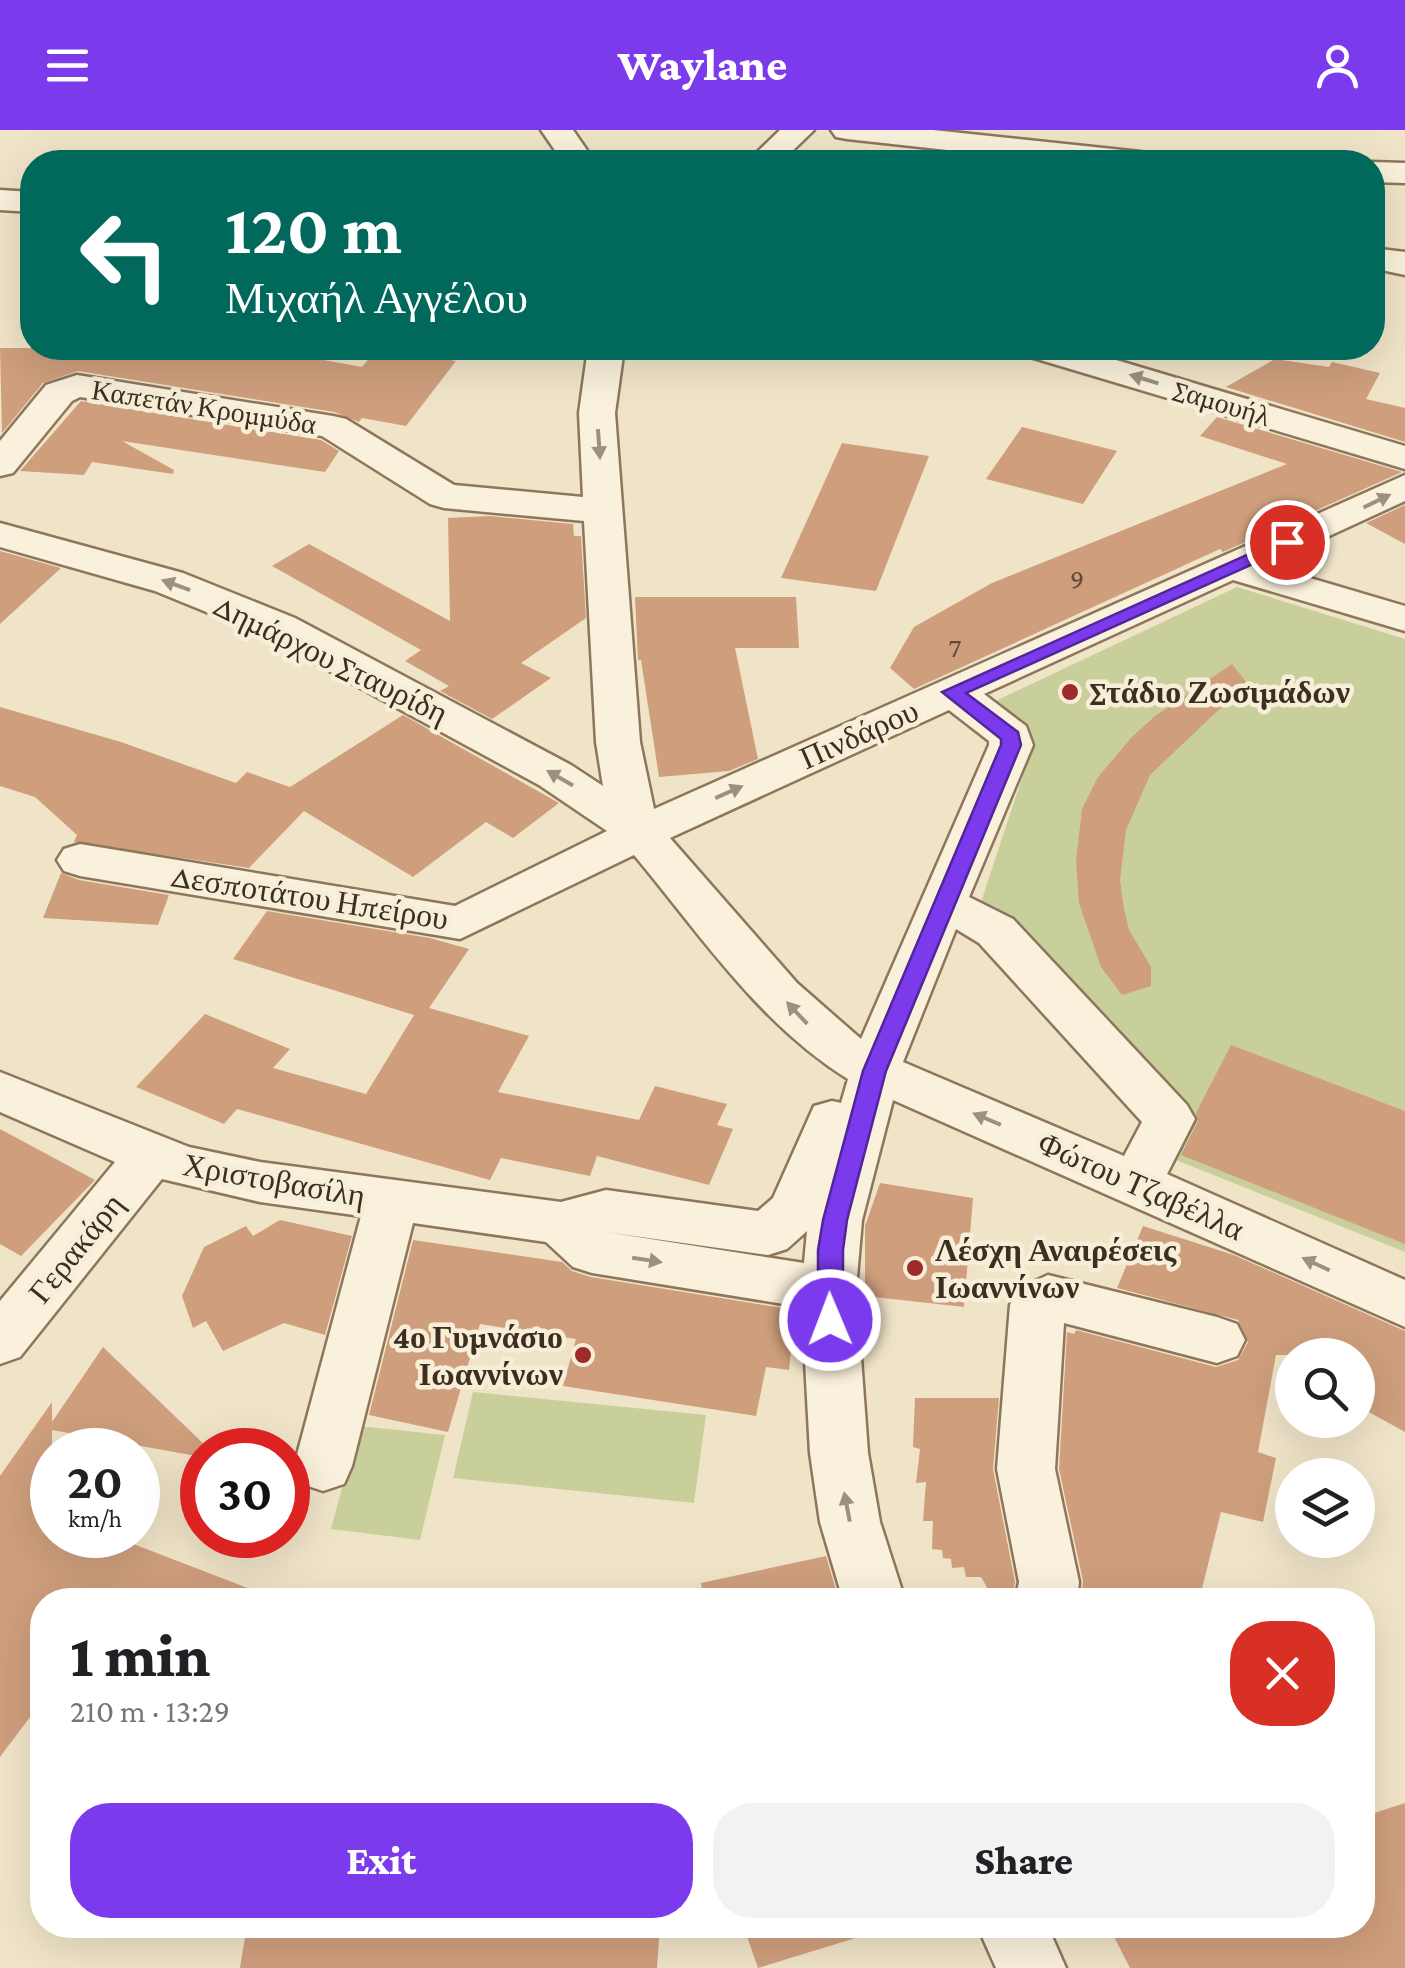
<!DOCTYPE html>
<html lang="en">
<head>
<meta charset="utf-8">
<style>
  body { margin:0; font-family:"Crimson Pro",serif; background:#f2f2f2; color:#202124; height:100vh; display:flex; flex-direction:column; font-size:38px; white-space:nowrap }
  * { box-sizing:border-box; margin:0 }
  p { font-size:32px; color:#757577 }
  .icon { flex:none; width:55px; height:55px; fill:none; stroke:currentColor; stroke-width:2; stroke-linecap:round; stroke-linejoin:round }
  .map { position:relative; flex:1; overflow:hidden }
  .sheet { position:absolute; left:30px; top:1458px; width:1345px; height:350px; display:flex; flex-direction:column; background:#fff; border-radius:40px; box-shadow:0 10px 40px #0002 }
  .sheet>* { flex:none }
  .top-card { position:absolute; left:20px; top:20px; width:1365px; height:210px; border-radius:40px; box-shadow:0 10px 40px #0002; background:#00695c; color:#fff; overflow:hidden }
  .buttons { position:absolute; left:1275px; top:1208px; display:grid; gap:20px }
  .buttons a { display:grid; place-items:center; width:100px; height:100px; border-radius:50%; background:#fff; box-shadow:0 10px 40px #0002; font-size:50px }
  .speed { position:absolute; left:30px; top:1298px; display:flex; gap:20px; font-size:50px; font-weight:700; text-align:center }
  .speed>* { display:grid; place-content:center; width:130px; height:130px; border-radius:50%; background:#fff; box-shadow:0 10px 40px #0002; line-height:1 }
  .speed small { font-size:25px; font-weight:400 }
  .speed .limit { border:15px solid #d22; background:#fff; color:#111 }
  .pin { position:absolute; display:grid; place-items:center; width:85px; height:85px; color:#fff; margin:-42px; border:5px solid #fff; border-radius:50%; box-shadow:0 2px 10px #0007 }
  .me { position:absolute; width:110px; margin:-55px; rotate:359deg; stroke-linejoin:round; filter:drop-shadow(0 0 8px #0008) }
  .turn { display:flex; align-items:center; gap:35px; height:210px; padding:0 40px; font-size:45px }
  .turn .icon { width:130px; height:130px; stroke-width:2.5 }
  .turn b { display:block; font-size:70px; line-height:85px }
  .round { display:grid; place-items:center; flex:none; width:105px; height:105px; border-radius:40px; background:#f2f2f2 }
  .headline { display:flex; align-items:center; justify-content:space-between; height:170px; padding:0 40px }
  h1 { font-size:60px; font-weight:800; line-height:75px }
  .action { display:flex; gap:20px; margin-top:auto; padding:20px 40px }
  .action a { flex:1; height:115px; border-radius:40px; background:#7c3aed; color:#fff; font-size:40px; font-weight:800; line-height:115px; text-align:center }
  .action a+a { background:#f2f2f2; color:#202124 }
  header { display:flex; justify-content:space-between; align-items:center; height:130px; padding:0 40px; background:#7c3aed; color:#fff; font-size:45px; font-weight:800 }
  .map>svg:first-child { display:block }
</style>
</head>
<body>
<header><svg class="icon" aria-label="menu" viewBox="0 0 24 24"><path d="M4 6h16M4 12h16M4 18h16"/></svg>Waylane<svg class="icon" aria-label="person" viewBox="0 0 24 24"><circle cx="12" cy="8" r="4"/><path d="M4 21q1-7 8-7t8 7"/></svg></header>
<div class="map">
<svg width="1405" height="1838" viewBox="0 0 1405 1838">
  <rect width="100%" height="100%" fill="#f0e4c8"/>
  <g fill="#c9cf9b">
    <polygon points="1237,457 1405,509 1405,1122 1176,1030 1176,1022 1191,998 981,772 1034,612 987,575"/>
    <polygon points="473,1262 706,1285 694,1373 453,1348"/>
    <polygon points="359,1296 445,1305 420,1410 331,1399"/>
  </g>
  <g fill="#cf9f7d">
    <polygon points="0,218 148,218 181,223 186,218 258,218 362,237 372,225 400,230 406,222 456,231 406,296 362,288 359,292 334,282 78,241 43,253 2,303"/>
    <polygon points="1275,229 1329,237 1332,232 1380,243 1366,269 1405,278 1405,312 1226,257"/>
    <polygon points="81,271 321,310 339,321 325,342 122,311 174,340 173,344 92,332 84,345 20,341"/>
    <polygon points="1217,287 1402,342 1223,422 1220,419 914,559 890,538 914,497 992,453 1287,334 1200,306"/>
    <polygon points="1022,297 1117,321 1083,374 986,349"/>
    <polygon points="842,313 929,326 876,461 781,448"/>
    <polygon points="1405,375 1405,414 1366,393"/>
    <polygon points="489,386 573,394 574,406 581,406 586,488 521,533 551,548 492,589 440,561 449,556 405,531 421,520 272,436 309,414 450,491 448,388"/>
    <polygon points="0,421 61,438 0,494"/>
    <polygon points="635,467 796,467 799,518 735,518 758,629 729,641 659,647 641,530 638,530"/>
    <polygon points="1232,534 1247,553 1150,645 1126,700 1120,750 1124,779 1129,800 1151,837 1151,856 1122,865 1101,837 1079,773 1076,731 1082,679 1098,647 1132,607 1155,586"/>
    <polygon points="0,577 121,612 236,653 247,642 290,657 403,585 559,673 513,708 486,692 413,747 304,681 249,738 74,712 77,705 35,667 0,656"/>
    <polygon points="61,743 79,750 169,765 158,795 43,788"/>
    <polygon points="267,781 430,808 469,819 429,878 529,906 498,962 639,990 655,956 727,974 717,995 733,999 709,1055 597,1026 590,1046 501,1028 490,1050 237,979 224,994 136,957 205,884 290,919 273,938 366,964 414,885 233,829"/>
    <polygon points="1231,915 1405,981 1405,1114 1181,1025 1198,991 1196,983"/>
    <polygon points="0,999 95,1050 21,1126 0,1114"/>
    <polygon points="880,1053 973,1068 964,1177 865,1166 865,1096"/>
    <polygon points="280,1090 352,1106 325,1205 284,1193 223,1221 206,1191 193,1198 182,1166 204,1117 246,1096 253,1106"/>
    <polygon points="1143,1096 1234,1125 1405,1201 1405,1302 1358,1276 1358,1225 1276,1225 1258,1322 1276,1328 1263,1392 1221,1382 1200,1467 1185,1470 1081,1470 1083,1451 1059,1339 1067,1202 1074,1204 1076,1200 1216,1237 1238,1230 1248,1212 1238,1190 1117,1158"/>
    <polygon points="413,1110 562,1132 572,1141 591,1147 795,1180 789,1240 766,1237 756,1286 563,1256 576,1209 480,1194 448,1302 369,1285"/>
    <polygon points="103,1217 210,1320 202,1320 202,1327 52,1300 52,1405 110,1405 271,1467 270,1470 42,1470 42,1571 0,1627 0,1346 52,1272 52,1292"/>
    <polygon points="915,1268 999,1268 993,1339 1015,1452 1012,1470 1002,1470 1001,1460 988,1459 981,1447 966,1447 964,1437 952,1438 951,1429 943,1428 942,1420 932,1419 933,1391 923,1391 926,1352 916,1353 920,1319 913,1317"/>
    <polygon points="826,1426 839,1470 703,1470 701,1453"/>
    <polygon points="1405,1673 1405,1838 1130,1838 1108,1795 1362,1795 1362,1687"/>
    <polygon points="247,1795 660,1795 657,1838 240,1838"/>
    <polygon points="743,1795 874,1795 875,1802 758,1838"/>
  </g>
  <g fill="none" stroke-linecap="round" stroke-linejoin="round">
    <defs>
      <g id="minor">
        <polygon points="541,0 573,0 595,32 563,32"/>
        <polygon points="780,0 814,0 781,32 747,32"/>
        <polygon points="831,0 933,0 1141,22 1152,25 1157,32 1058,32 847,9 836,7"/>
        <polygon points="1372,32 1405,33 1405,53 1372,52"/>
        <polygon points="0,60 32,62 32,82 0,80"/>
        <polygon points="1372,118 1405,122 1405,145 1372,138"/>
        <path d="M588,218h36l-9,65 25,329 14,67 751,-334v26l-139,64 139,41v25l-172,-51 -249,114 42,32 7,19 -64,152 44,22 174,186 8,14 -28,55 238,106v47l-512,-227 -31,120 -6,69 12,164 12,69 25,78h-62l-23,-78 -10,-69 -8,-146 -210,-34 -19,-6 -27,-25 -133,-19 -61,243 -8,18 -21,7 -21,-7 -8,-18 67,-250 -101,-14 -98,-23 -142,178 -20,7v-63l115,-139 -115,-50v-40l189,75 71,15 301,40 45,-12 152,21 15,-13 41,-92 18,-5 9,2 7,-24c-89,-55 -148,-145 -214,-224l-174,84 -380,-63 -16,-5 -7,-11 7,-11 16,-5 375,62 152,-75 -68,-46 -274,-149 -110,-45 -155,-44v-24l183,50 112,45 276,147 32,21 -7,-44 -12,-221 -140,-13 -14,-4 -108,-68 -242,-39 -8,4 -59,72 -13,3v-35l46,-56 31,-10 256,41 13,3 108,66 129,12 -4,-84zM949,580l40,31v4l-128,294 -64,-56 -127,-145zM956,799l23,14 163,179 -18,34 -221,-94zM807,1101l-3,32 -198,-31 162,23 19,-6z"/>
        <polygon points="1022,218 1076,218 1405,316 1405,339 1027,226"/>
        <polygon points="1048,1145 1217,1187 1237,1194 1245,1210 1237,1226 1217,1233 1064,1193 1055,1339 1079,1452 1077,1470 1015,1470 1019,1452 997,1339 1010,1175 1018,1159"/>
        <polygon points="977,1795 1047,1795 1066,1838 996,1838"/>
      </g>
    </defs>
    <use href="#minor" stroke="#8d765c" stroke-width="5"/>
    <use href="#minor" fill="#faf1dc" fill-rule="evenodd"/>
  </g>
  <defs><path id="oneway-solid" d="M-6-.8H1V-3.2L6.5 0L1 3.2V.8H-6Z" transform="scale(2.5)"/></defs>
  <g fill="#9c907e">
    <use href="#oneway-solid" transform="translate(1144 249) rotate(-163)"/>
    <use href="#oneway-solid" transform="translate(599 314) rotate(86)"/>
    <use href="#oneway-solid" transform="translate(1377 371) rotate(-26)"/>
    <use href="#oneway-solid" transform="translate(176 455) rotate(-160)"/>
    <use href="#oneway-solid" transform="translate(560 648) rotate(-150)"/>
    <use href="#oneway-solid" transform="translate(729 662) rotate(-24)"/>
    <use href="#oneway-solid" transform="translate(797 883) rotate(-133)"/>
    <use href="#oneway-solid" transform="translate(987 989) rotate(-157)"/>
    <use href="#oneway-solid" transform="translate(647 1130) rotate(9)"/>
    <use href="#oneway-solid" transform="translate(1316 1134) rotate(-155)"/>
    <use href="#oneway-solid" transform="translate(847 1377) rotate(-101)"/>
  </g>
  <polygon fill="#7c3aed" stroke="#51269a" stroke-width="2.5" points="1287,407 1293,408 1293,416 966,563 1018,602 1021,615 886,941 847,1090 843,1120 843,1190 839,1198 830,1201 821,1198 818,1190 818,1120 823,1090 863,941 1001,615 1001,609 942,562"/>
  <g fill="#9e2a2b" stroke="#f7eed8" stroke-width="4">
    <circle cx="1070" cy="562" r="10"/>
    <circle cx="915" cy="1138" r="10"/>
    <circle cx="583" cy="1225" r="10"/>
  </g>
  <g text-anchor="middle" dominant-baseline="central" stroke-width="9" stroke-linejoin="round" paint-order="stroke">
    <g font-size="28" fill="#3d2e20" stroke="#f7eed8">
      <text transform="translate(1222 273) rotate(17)">Σαμουήλ</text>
      <text transform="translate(204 277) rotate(9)">Καπετάν Κρομμύδα</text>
    </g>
    <g font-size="28" fill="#624a37">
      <text x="1077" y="448">9</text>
      <text x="955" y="517">7</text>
    </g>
    <g font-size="32" fill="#3d2e20" stroke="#f7eed8">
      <text transform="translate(331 529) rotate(26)">Δημάρχου Σταυρίδη</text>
      <text transform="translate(859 604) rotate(-24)">Πινδάρου</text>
      <text transform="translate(310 767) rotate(9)">Δεσποτάτου Ηπείρου</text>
      <text transform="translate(274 1050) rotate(10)">Χριστοβασίλη</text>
      <text transform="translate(1141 1056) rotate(24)">Φώτου Τζαβέλλα</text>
      <text transform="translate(76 1118) rotate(-51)">Γερακάρη</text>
    </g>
    <g font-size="32" font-weight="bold" fill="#3d2e20" stroke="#f7eed8" text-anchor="start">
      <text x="1090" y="562">Στάδιο Ζωσιμάδων</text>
      <text x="935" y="1120">Λέσχη Αναιρέσεις<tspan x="935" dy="37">Ιωαννίνων</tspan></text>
      <text x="563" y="1207" text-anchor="end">4ο Γυμνάσιο<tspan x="563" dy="37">Ιωαννίνων</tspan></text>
    </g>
  </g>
</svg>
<div class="buttons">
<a><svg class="icon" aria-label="search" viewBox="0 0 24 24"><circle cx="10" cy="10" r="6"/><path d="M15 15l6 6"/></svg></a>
<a><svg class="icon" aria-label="layers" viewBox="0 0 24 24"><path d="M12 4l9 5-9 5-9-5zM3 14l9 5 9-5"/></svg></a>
</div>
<div class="speed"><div>20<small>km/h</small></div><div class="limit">30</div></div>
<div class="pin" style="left:1287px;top:412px;background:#d93025"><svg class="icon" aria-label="arrive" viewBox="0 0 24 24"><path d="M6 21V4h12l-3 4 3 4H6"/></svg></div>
<svg class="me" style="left:830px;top:1190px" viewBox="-20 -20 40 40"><circle r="17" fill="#7c3aed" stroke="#fff" stroke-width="3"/><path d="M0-11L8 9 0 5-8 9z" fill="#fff"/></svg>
<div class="top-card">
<div class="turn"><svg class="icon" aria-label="left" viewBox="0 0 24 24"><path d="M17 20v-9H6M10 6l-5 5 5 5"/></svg><div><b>120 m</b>Μιχαήλ Αγγέλου</div></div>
</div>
<section class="sheet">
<div class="headline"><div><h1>1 min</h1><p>210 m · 13:29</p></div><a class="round" style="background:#d93025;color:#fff"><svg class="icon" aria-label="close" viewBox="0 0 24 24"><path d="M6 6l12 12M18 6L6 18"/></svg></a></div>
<div class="action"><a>Exit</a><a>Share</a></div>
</section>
</div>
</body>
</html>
